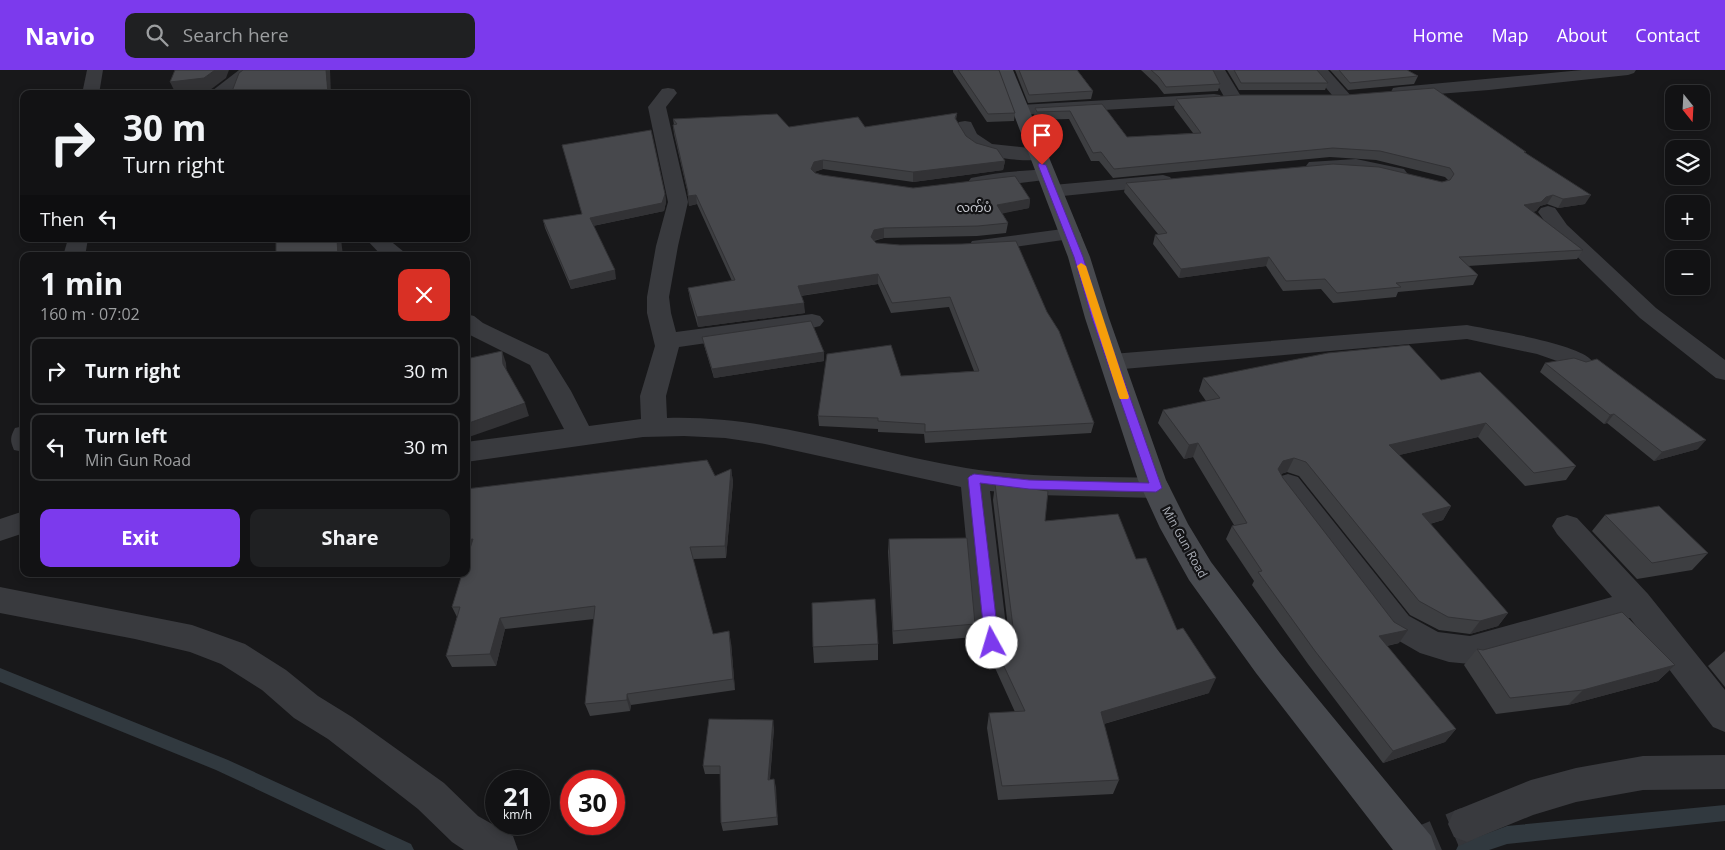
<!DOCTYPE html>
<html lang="en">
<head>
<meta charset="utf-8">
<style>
  body { margin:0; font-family:"Open Sans","Noto Sans Myanmar",sans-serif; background:#1f2022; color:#f1f3f6; height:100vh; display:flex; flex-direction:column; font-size:19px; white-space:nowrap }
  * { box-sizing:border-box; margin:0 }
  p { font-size:16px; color:#9c9ea0 }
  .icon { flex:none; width:28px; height:28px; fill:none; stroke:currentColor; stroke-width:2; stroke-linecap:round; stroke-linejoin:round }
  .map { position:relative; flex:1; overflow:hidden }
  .sheet { position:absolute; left:20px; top:182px; width:450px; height:325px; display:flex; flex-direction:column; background:#121214; border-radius:10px; box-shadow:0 2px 8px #0003,0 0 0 1px #313234 }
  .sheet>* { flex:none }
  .top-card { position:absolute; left:20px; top:20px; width:450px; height:152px; border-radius:10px; box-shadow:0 2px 8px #0003,0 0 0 1px #313234; background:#121214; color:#f1f3f6; overflow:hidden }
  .needle { width:32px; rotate:162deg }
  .tools { position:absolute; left:1665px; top:15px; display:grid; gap:10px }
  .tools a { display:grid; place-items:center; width:45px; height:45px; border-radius:10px; background:#121214; box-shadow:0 2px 8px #0003,0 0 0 1px #313234; font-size:25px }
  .speed { position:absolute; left:485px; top:700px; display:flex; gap:10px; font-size:25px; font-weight:700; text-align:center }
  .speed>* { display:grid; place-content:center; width:65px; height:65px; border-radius:50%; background:#121214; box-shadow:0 2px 8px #0003,0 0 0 1px #313234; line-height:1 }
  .speed small { font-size:12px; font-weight:400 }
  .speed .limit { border:8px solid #d22; background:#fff; color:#111 }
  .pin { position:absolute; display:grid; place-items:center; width:42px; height:42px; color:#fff; margin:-51px -21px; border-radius:50% 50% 50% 0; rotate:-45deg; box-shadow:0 0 5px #0007 }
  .pin .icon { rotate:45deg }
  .me { position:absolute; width:55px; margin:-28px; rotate:354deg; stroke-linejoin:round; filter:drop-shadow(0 0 4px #0008) }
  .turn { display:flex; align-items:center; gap:18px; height:105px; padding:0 20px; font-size:22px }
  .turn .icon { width:65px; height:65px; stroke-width:2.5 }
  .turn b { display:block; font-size:35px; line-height:42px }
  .then { display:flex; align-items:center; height:48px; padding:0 20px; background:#0003; gap:10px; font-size:19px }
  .round { display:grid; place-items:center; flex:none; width:52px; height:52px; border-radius:10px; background:#1f2022 }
  .headline { display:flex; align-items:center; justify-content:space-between; height:85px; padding:0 20px }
  h1 { font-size:30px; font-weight:700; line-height:38px }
  .button { display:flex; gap:10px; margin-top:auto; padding:10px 20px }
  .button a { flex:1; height:58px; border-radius:10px; background:#7c3aed; color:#fff; font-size:20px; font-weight:700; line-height:58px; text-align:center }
  .button a+a { background:#1f2022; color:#f1f3f6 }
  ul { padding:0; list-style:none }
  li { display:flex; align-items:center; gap:15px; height:68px; margin:0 10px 8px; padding:0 10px; border:2px solid #313234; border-radius:10px }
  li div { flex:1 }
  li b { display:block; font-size:19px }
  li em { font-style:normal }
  header { display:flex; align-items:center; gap:30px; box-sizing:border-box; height:70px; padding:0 25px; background:#7c3aed; color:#fff }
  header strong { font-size:24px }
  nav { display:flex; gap:28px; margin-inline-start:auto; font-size:18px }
  .search { width:350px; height:45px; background:#1f2022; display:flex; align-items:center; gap:12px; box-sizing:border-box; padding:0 18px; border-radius:10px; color:#9c9ea0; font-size:19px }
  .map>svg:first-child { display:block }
</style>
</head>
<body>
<header>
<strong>Navio</strong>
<div class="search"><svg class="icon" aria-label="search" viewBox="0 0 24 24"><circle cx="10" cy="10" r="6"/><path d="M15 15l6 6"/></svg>Search here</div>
<nav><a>Home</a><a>Map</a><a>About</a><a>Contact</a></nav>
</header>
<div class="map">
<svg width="1725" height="780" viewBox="0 0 1725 780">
  <rect width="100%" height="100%" fill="#18181a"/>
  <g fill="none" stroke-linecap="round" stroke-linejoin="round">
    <g fill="#31393f" fill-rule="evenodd">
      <polygon points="0,598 228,690 411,774 414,780 386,780 216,700 0,612"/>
      <polygon points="1725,735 1725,751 1507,774 1489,780 1456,780 1459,774 1507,756"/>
    </g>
    <polyline stroke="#35363a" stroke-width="34" stroke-dasharray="34 17" stroke-linecap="butt" points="1405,780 1467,754"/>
    <g fill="#393a3e" fill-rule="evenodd">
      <polygon points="87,0 103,0 99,24 82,24"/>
      <polygon points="239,0 258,0 227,24 208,24"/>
      <polygon points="1209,0 1225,0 1242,28 1239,32 1233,33 1227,32"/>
      <polygon points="1311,0 1328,0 1352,27 1349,31 1343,32 1337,31"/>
      <polygon points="1582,0 1636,0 1634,3 1628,5 1489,20 1399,27 1393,26 1391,22 1393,18 1399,17"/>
      <path d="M668,18l6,1 3,4 -11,14 22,95 -10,44 -9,51 2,16 5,19 136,-18 8,2 4,5 -4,5 -8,2 -133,19 -13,49 1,22c102,-3 200,33 299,50 63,10 127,8 190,10l10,3 4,7 -4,7 -10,3 -119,-3 -47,-4 18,152 -4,10 -12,4 -12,-4 -4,-10 -15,-156 -196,-43 -40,-6 -41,-2 -41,1 -177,25v-20l98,-13 -34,-64 -64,-32v-19l8,2 9,7 65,31 23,37 18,35 52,-7 -1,-23 15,-50 -8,-33v-16l9,-51 12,-44 -20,-95 14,-18z"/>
      <polygon points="1214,24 1220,25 1223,29 1220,33 1020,45 1014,44 1011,40 1014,36 1020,35"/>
      <path d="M965,51l6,1 6,12 15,10 46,5 7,2 2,4 -2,4c-18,4 -62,-1 -76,-13 -7,-6 -10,-13 -13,-20l3,-4z"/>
      <path d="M1356,89l48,10 3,4 -3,4c-15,4 -32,-4 -47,-6 -16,-2 -32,3 -48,-1l-3,-4 3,-4z"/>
      <path d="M1046,99l7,2 3,4 -3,4 -75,9 -7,-2 -3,-4 3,-4c25,-6 50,-7 75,-9z"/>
      <polygon points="1163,105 1170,107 1173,111 1170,115 1053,127 1046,125 1043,121 1046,117 1053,115"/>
      <polygon points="1548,136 1555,138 1567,155 1656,238 1725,290 1725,310 1716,308 1640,248 1553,163 1538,142 1541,138"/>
      <polygon points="1070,158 1077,160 1081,164 1077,168 980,182 972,181 969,176 972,171 980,170"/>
      <polygon points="68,169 88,169 85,186 63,186"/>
      <polygon points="366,169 388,169 409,186 382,186"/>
      <path d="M1467,255c24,5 114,19 125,36l-3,6 -9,2 -43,-15 -70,-15 -355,31 -9,-2 -3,-6 3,-6 9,-2z"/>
      <path d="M24,356v26l-10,-2c-4,-9 -4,-13 1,-22z"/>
      <polygon points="1288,404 1298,407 1409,546 1438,562 1470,566 1612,527 1557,464 1552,456 1557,448 1567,445 1577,448 1648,524 1725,620 1725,662 1713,657 1630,548 1470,594 1449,592 1420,583 1387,564 1278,421 1274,414 1278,407"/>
      <polygon points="24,441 24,463 0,471 0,449"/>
      <polygon points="0,517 192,555 245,574 286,600 318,626 352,647 444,713 478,746 513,766 518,780 464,780 452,772 418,739 328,669 294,648 262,620 221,594 190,582 135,569 0,543"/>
      <polygon points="1725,685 1725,719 1643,720 1576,732 1533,745 1467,772 1454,767 1448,754 1454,741 1531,710 1576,698 1643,686"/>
    </g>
    <polygon fill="#47494e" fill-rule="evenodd" points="997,0 1013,0 1090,187 1109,248 1166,410 1188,454 1211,492 1280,583 1431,766 1436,780 1393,780 1256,603 1189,510 1160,458 1138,410 1085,248 1068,187"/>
  </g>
  <g fill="#3d3e41">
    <polygon points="953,0 998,0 1015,43 1014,51 987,52 953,2"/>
    <polygon points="1015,0 1077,0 1093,21 1091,29 1028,33"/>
    <polygon points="1141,0 1213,0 1220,14 1218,21 1164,24 1157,15"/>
    <polygon points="1227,0 1317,0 1328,13 1325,20 1239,20"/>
    <polygon points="1330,0 1407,0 1418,6 1414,14 1348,20"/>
    <polygon points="1176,29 1526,83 1585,134 1558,138 1547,134 1540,136 1536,141 1533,142 1583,180 1577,189 1468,196 1478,205 1473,215 1398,222 1396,227 1333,233 1321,219 1283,221 1266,196 1179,208 1153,174 1155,165 1158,164 1124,122 1126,113 1442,112 1448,110 1445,107 1376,90 1330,87 1113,108 1099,91 1091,91 1069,49 1036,50 1034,46 1035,38 1102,34 1127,67 1193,63 1174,38"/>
    <polygon points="957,43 956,50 966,66 1005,91 1003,100 913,112 823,99 814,102 822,105 913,118 1030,129 1029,138 1002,143 1008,153 1006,163 977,166 884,168 874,171 876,173 900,175 1094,353 1091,363 925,373 924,364 878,362 878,359 819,356 818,346 901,306 974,301 949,237 891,243 878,214 801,226 805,243 698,257 690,229 688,218 732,211 697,134 689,136 688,124 674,64 673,55 674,55 673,49 789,57 865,57"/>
    <polygon points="562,75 665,124 666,132 664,141 593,156 616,209 571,219 545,158 543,150 582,144"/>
    <polygon points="702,267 824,291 714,308 704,275"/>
    <polygon points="1586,292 1698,379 1654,391 1607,353 1604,354 1540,302 1545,293"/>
    <polygon points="1203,308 1441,310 1576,396 1566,410 1525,416 1478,367 1399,385 1451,436 1443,450 1430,454 1508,543 1498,556 1470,564 1439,560 1410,545 1299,406 1287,402 1281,404 1283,408 1399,573 1387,576 1456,659 1445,672 1383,693 1308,594 1252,515 1254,511 1226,469 1232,456 1234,455 1193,387 1184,389 1158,353 1163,340 1206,331 1199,321"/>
    <polygon points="731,399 733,412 726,488 693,489 713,564 731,573 735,620 631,635 630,641 590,646 585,634 594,549 505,559 496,596 452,597 446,586 457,547 452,537 469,483 466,483 466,419 715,406"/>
    <polygon points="995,414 1045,451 1136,489 1177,560 1209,623 1104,654 1119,710 1113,724 998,730 987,658 989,643 1015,642 991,589 993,573 1007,570 1009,566 993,430"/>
    <polygon points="1605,445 1708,483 1692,500 1637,509 1592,461"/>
    <polygon points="889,469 975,554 974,567 893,574 888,482"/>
    <polygon points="878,574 878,590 814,593 813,577"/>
    <polygon points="1477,579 1675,595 1658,611 1568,635 1496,644 1464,595"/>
    <polygon points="1725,581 1725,617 1708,596"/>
    <polygon points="774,658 770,710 774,709 778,755 723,761 721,753 720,704 705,704 703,696"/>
  </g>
  <g fill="#323235">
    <polygon points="215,0 229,0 226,8 210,20 176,24 170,12"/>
    <polygon points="326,0 330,0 331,24 328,24"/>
    <polygon points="823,90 823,99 814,102 812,108 811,99 814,92"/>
    <polygon points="1005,91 1003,100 913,112 913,102"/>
    <polygon points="665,124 666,132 664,141 592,156 590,148"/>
    <polygon points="696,125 697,134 689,136 688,126"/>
    <polygon points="1553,125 1547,134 1540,136 1536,141 1519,144 1524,135"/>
    <polygon points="1591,125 1585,134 1558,138 1563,129"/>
    <polygon points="1030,129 1029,138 996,145 997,135"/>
    <polygon points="884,158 884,168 874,170 871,177 871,167 874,160"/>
    <polygon points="337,169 341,169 343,186 338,186"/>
    <polygon points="1269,187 1266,196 1179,208 1181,199"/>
    <polygon points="615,200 616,209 571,219 569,211"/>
    <polygon points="878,204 878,214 798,226 798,216"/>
    <polygon points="804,233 805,243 698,257 697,247"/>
    <polygon points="502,281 506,293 507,306 503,294"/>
    <polygon points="824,282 824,291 714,308 712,299"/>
    <polygon points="525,333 529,346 466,368 466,354"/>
    <polygon points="1614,344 1607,353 1604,354 1610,345"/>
    <polygon points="1486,353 1478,367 1382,389 1389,375"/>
    <polygon points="1706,370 1698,379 1654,391 1662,382"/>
    <polygon points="1198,373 1193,387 1184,389 1189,375"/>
    <polygon points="1294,388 1287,402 1277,405 1278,399 1283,391"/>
    <polygon points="731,399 733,412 726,488 725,476"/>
    <polygon points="1451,436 1443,450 1414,458 1422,444"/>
    <polygon points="473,469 478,481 466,483 466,470"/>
    <polygon points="1508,543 1498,556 1470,564 1480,551"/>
    <polygon points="500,548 505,559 496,596 490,584"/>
    <polygon points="1408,560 1399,573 1370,579 1379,566"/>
    <polygon points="729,561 731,573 735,620 733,609"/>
    <polygon points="1675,595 1658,611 1568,635 1583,620"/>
    <polygon points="1216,608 1209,623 1096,656 1101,642"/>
    <polygon points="627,624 631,635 630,641 627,630"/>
    <polygon points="773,650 774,658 769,718 768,710"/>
    <polygon points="1456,659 1445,672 1383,693 1393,681"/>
    <polygon points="774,709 776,717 778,755 777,747"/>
  </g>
  <g fill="#47484c" stroke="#323235">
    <polygon points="175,0 215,0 204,8 170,12"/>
    <polygon points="243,0 326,0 328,24 231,24 239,3"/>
    <polygon points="958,0 999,0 1015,43 988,44"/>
    <polygon points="1019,0 1077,0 1093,21 1029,25"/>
    <polygon points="1151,0 1213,0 1220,14 1166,17 1159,7"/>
    <polygon points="1234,0 1317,0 1328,13 1241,13"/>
    <polygon points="1339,0 1407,0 1418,6 1350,13"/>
    <polygon points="1434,18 1526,82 1524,82 1591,125 1563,129 1553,125 1546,127 1541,132 1524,135 1583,180 1459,187 1478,205 1396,213 1401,217 1337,223 1325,209 1286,211 1269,187 1181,199 1155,165 1167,163 1126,113 1333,94 1379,97 1442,112 1450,110 1454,104 1450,98 1380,81 1333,78 1114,99 1101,82 1093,83 1070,41 1037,42 1035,38 1102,34 1127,67 1201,63 1176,29 1239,25 1346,25"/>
    <polygon points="957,43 955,48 966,66 976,73 997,79 1005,91 913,102 823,90 814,92 811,99 815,103 822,105 913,118 1015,106 1030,129 997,135 1008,153 978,156 884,158 874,160 871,167 876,173 900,175 962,174 1016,171 1047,242 1059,261 1094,353 925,362 925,354 878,351 878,348 818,346 827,284 891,275 901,306 979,301 950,227 892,233 878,204 798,216 804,233 697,247 688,218 735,210 696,125 688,126 688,122 673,55 677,54 673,49 777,44 789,57 858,47 865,57"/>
    <polygon points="651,60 665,124 662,133 590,148 615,200 569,211 543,150 582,144 562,75"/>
    <polygon points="276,169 337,169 338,186 276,186"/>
    <polygon points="811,251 824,282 712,299 702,267"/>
    <polygon points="1409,275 1441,310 1480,302 1576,396 1534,403 1486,353 1389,375 1451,436 1422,444 1508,543 1480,551 1448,547 1419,531 1306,392 1294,388 1283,391 1278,399 1283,408 1394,552 1408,560 1379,566 1456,659 1393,681 1315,581 1258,502 1262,501 1232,456 1247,453 1198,373 1189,375 1163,340 1220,328 1203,308 1328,283"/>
    <polygon points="502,281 503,294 525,333 466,354 466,289"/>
    <polygon points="1574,288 1586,292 1597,289 1706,370 1662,382 1614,344 1610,345 1545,293"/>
    <polygon points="707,390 715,406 731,399 725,476 690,477 713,564 729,561 733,609 627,624 627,630 585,634 595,536 500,548 490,584 446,586 460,537 452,537 462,504 466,504 466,491 473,469 466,470 466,419"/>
    <polygon points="995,414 1048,421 1045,451 1118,444 1136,489 1146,488 1177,560 1183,558 1216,608 1101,642 1119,710 1002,716 989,643 1025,641 993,573 1007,570 1013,557"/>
    <polygon points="1659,436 1708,483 1652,493 1605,445"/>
    <polygon points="967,468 975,554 893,561 889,469"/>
    <polygon points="875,529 878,574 813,577 812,533"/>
    <polygon points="1622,542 1675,595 1583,620 1510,628 1477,579 1483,580"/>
    <polygon points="709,649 773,650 768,710 774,709 777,747 721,753 720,696 703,696"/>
  </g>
  <polygon fill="#7c3aed" stroke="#51269a" points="1039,93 1046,95 1083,187 1102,248 1162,418 1156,422 1029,419 980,413 999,573 997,577 992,579 987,577 985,573 968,408 970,406 974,404 1029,410 1149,413 1092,248 1074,187 1038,95"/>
  <polygon fill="#f59e0b" points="1081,193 1086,196 1129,327 1128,329 1120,329 1119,327 1077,196"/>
  <g text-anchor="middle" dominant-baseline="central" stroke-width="4.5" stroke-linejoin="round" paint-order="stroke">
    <g font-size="12" fill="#ccced5" stroke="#131315">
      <text x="974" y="137">လက်ပံ</text>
    </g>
    <g font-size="12" fill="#abafb8" stroke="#131315">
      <text transform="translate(1185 472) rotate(61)">Min Gun Road</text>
    </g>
  </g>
</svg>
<div class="tools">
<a><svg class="needle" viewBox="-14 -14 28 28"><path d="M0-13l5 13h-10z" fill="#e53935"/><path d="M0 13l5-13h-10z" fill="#9c9ea0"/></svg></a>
<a><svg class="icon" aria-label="layers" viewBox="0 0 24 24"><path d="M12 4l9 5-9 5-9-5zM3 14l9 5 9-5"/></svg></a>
<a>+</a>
<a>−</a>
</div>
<div class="speed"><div>21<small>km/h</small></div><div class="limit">30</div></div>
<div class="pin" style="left:1042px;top:95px;background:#d93025"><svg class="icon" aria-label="arrive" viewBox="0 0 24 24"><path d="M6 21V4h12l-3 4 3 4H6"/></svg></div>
<svg class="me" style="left:992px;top:573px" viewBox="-20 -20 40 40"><circle r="19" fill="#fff"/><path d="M0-13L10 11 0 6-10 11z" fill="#7c3aed"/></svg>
<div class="top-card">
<div class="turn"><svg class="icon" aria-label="right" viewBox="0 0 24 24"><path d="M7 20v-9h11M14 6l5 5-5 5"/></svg><div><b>30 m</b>Turn right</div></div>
<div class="then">Then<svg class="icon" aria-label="left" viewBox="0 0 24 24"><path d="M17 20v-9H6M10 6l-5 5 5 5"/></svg></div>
</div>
<section class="sheet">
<div class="headline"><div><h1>1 min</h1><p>160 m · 07:02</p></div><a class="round" style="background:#d93025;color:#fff"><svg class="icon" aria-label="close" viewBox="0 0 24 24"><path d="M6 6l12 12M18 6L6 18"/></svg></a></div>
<ul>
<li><svg class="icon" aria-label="right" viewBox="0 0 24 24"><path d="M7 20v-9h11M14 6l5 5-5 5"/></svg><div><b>Turn right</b></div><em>30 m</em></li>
<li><svg class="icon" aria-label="left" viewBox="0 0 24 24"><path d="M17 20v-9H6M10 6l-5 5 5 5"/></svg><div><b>Turn left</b><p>Min Gun Road</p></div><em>30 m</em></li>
</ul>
<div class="button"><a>Exit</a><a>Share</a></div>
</section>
</div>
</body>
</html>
